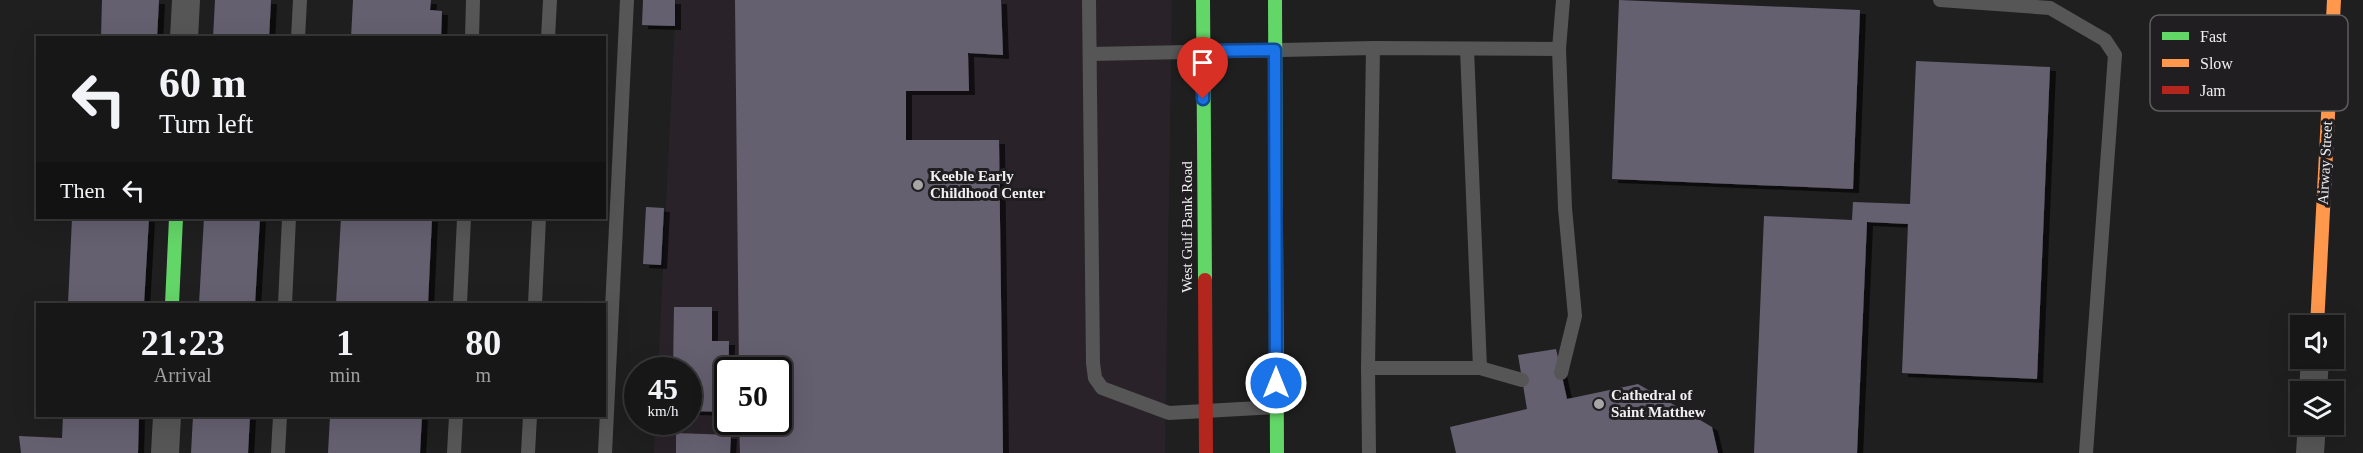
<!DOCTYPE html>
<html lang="en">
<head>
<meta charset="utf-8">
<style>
  body { margin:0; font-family:"Times New Roman",serif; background:#242424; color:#f1f3f6; height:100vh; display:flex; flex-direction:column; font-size:22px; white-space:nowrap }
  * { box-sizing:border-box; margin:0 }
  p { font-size:20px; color:#9e9fa1 }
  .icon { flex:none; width:33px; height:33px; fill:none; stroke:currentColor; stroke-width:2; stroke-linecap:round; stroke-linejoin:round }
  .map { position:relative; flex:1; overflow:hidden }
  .drawer { position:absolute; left:36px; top:303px; width:570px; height:114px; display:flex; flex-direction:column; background:#171717; border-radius:0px; box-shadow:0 6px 24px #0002,0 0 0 2px #363636 }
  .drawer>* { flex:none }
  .banner { position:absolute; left:36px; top:36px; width:570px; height:183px; border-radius:0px; box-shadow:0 6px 24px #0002,0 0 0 2px #363636; background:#171717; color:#f1f3f6; overflow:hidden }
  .controls { position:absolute; left:2290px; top:315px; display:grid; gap:12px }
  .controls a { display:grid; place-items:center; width:54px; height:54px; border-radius:0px; background:#171717; box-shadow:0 6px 24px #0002,0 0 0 2px #363636; font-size:30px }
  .speed { position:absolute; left:624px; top:357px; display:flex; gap:12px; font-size:30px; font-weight:700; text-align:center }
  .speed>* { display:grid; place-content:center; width:78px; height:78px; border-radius:50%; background:#171717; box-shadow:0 6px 24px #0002,0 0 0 2px #363636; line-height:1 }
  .speed small { font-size:15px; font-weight:400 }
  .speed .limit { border:3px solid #111; border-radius:9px; background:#fff; color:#111 }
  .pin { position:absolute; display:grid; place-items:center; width:51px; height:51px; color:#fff; margin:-62px -26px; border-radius:50% 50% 50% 0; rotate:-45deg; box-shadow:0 0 6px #0007 }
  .pin .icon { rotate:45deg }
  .me { position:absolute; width:66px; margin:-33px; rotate:0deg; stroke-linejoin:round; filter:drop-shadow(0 0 4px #0008) }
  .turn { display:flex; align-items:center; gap:21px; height:126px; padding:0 24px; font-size:27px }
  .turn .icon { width:78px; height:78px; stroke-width:2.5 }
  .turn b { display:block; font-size:42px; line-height:51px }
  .then { display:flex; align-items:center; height:57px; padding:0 24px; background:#0003; gap:12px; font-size:22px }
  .eta { display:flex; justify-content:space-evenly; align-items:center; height:102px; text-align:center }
  .eta b { font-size:36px; font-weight:700; line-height:42px }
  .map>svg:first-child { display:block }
</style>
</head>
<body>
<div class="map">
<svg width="2363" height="453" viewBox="0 0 2363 453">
  <defs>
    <filter id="shadow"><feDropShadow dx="6" dy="4" stdDeviation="0" flood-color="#0009"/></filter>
  </defs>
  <rect width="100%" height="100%" fill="#1f1f1f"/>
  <path fill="#292329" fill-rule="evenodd" d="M676,0h496l-7,453h-511l1,-31h33v-52h-30zM728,370h50v52h-50z"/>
  <g fill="#656070" filter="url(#shadow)">
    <polygon points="102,0 159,0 157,38 101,38"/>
    <polygon points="215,0 271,0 269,38 213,38"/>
    <polygon points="353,0 431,0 430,10 442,11 441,38 351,38"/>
    <polygon points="643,0 675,0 675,26 642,25"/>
    <polygon points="735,0 1001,0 1003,55 968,53 969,91 906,91 906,140 999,140 1003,453 740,453 739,422 778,422 778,370 739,370"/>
    <polygon points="1619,0 1860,10 1853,189 1612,179"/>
    <polygon points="1916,61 2050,67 2037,379 1902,373 1908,224 1867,222 1857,453 1754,453 1764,216 1852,220 1853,202 1910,204"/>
    <polygon points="646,207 664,208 661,265 643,264"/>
    <polygon points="72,218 149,218 144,304 68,304"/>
    <polygon points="204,218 260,218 255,304 199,304"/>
    <polygon points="341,218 432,218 428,304 336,304"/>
    <polygon points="674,307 712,307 712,341 729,341 728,412 688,411 688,370 673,370"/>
    <polygon points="1556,349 1567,399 1638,384 1712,427 1718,453 1456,453 1450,427 1527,409 1518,355"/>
    <polygon points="63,416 139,416 138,453 21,453 19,436 62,438"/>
    <polygon points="193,416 250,416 248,453 191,453"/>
    <polygon points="330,416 422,416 420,453 328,453"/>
    <polygon points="676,433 731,435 730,453 676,453"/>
  </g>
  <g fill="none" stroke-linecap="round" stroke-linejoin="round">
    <g stroke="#565656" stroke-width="14">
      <polyline points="1089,0 1093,363 1095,378 1102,388 1169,413 1276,407"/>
      <polyline points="1940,0 2050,8 2105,40 2115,55 2086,453"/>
      <polyline points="298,38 300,0"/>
      <polyline points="472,38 473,0"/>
      <polyline points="548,38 550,0"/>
      <polyline points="1467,49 1480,368"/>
      <polyline points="1090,54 1373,48 1559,49"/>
      <polyline points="285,304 289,218"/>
      <polyline points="460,304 464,218"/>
      <polyline points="535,304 539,218"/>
      <polyline points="1368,368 1480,368 1522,380"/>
      <polyline points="1561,373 1575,316 1565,208 1559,49 1563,0"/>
      <polyline points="278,453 280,416"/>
      <polyline points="454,453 456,416"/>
      <polyline points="528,453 530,416"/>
      <polyline points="605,453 627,0"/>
      <polyline points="1369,453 1368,368 1373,48"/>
    </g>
    <g stroke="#565656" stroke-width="28">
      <polyline points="184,38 186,0"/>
      <polyline points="2313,392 2315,358"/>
      <polyline points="165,453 167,416"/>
      <polyline points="2310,453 2312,424"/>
    </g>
    <g stroke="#63d668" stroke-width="14">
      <polyline points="1203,0 1205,280"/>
      <polyline points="1275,0 1277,453"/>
      <polyline points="172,304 176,218"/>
    </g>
    <polyline stroke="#ff974d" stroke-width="14" points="2317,326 2334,0"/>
    <polyline stroke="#b3261e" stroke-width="14" points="1205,280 1206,453"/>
  </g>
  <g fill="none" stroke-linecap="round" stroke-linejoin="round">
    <defs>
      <polyline id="route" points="1203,99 1203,51 1275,50 1276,383"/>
    </defs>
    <use href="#route" stroke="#114b97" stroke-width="15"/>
    <use href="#route" stroke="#1a73e8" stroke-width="10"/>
  </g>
  <g fill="#a7a6a7" stroke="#201e20" stroke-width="2">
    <circle cx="918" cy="185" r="6"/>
    <circle cx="1599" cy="404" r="6"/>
  </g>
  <g text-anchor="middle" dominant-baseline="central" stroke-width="6" stroke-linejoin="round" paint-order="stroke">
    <g font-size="15" fill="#f0eff0" stroke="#201e20">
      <text transform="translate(2325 163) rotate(-87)">Airway Street</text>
      <text transform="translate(1187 227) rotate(-90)">West Gulf Bank Road</text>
    </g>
    <g font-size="15" font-weight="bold" fill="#f0eff0" stroke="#201e20" text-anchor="start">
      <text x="930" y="176">Keeble Early<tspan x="930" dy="17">Childhood Center</tspan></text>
      <text x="1611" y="395">Cathedral of<tspan x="1611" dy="17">Saint Matthew</tspan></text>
    </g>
  </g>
  <rect x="2150" y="15" width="198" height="96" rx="9" fill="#201e20" stroke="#5e5d5e" stroke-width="1.5"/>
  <rect x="2162" y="32" width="27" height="8" fill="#63d668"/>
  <rect x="2162" y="59" width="27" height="8" fill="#ff974d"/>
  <rect x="2162" y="86" width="27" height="8" fill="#b3261e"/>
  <g font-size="16" fill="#f0eff0">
    <text x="2200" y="42">Fast</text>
    <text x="2200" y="69">Slow</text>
    <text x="2200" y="96">Jam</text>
  </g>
</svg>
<div class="controls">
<a><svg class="icon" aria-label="sound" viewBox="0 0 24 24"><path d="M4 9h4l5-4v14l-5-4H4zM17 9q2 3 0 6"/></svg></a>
<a><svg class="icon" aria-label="layers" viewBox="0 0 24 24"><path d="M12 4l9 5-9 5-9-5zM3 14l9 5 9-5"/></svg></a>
</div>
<div class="speed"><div>45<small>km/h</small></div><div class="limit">50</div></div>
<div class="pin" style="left:1203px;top:99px;background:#d93025"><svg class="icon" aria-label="arrive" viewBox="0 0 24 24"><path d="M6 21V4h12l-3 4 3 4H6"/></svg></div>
<svg class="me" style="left:1276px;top:383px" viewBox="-20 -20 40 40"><circle r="17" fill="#1a73e8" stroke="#fff" stroke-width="3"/><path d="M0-11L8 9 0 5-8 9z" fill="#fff"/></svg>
<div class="banner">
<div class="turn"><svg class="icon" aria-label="left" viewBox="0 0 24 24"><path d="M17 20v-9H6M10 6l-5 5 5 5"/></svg><div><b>60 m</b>Turn left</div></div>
<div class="then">Then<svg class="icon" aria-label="left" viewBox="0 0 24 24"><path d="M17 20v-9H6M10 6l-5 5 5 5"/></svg></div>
</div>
<section class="drawer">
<div class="eta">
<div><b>21:23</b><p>Arrival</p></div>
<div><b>1</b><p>min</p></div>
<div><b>80</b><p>m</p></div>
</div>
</section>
</div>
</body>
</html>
